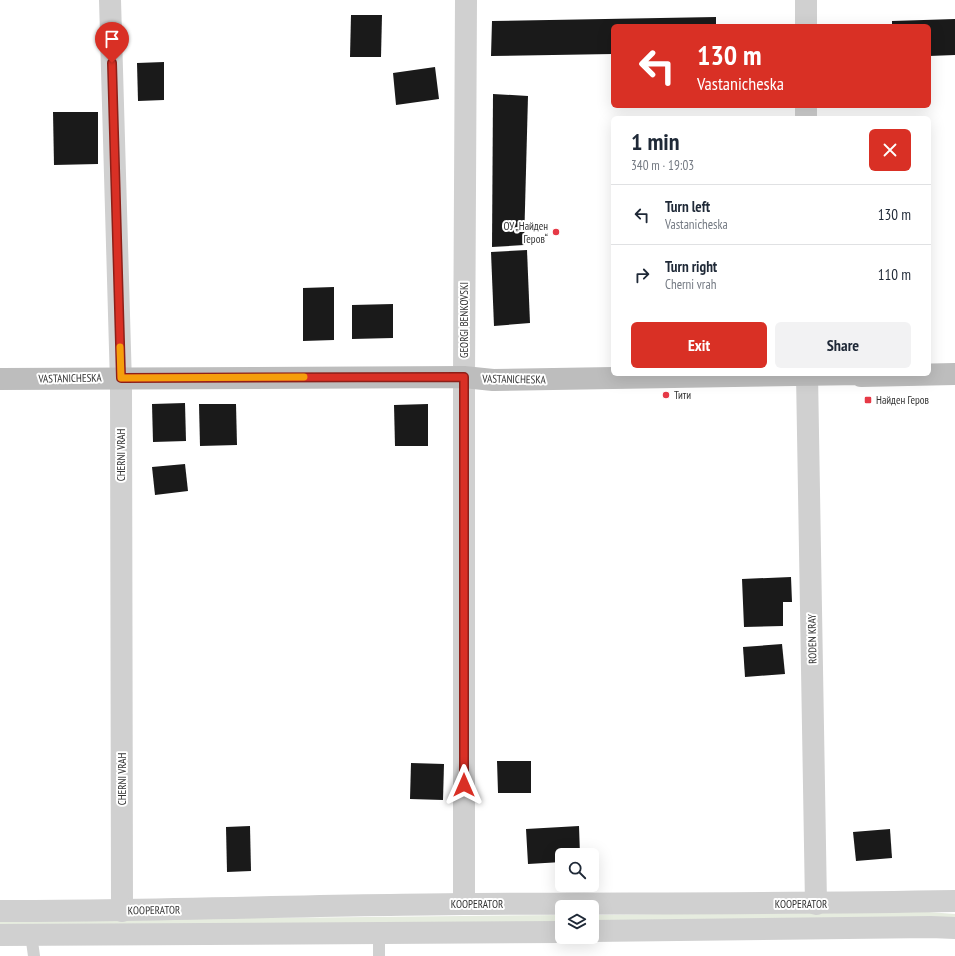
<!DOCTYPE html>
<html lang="en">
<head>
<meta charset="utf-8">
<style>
  body { margin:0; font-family:"PT Sans Narrow",sans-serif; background:#f2f2f3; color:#1f2937; height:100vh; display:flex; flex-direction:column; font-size:15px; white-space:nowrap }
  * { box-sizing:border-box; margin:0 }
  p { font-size:13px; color:#747a83 }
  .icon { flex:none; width:22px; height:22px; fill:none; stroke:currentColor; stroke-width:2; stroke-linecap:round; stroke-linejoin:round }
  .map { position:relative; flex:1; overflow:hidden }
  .sheet { position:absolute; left:611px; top:116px; width:320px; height:260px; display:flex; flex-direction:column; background:#fff; border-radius:6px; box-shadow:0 4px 16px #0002 }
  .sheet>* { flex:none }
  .banner { position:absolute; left:611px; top:24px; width:320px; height:84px; border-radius:6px; box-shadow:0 4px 16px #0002; background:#d93025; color:#fff; overflow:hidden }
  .tools { position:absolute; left:555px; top:848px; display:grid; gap:8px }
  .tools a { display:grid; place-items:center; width:44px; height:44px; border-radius:6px; background:#fff; box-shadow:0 4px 16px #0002; font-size:20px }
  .pin { position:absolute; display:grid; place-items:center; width:34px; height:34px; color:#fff; margin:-41px -17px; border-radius:50% 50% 50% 0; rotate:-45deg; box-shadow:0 0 4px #0007 }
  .pin .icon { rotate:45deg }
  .me { position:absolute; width:44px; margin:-22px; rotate:0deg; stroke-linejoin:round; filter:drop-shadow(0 0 3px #0008) }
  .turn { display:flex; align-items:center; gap:14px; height:84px; padding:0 20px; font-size:18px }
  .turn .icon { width:52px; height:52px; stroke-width:2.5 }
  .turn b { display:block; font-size:28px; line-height:34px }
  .round { display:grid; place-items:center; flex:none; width:42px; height:42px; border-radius:6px; background:#f2f2f3 }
  .overview { display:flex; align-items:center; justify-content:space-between; height:68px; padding:0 20px }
  h1 { font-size:24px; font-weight:800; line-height:30px }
  .primary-button { display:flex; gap:8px; margin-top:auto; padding:8px 20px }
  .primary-button a { flex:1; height:46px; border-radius:6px; background:#d93025; color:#fff; font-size:16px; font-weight:800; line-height:46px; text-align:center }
  .primary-button a+a { background:#f2f2f3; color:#1f2937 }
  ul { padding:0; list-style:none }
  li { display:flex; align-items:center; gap:12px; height:60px; padding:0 20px; border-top:1px solid #e0e1e3 }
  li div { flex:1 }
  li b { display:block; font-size:15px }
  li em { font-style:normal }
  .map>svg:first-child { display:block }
</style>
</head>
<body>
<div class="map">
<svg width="955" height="956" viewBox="0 0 955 956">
  <rect width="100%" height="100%" fill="#fff"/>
  <g fill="#e6ecdf">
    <polygon points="829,912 928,912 955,914 955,921 592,923 592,915"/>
    <polygon points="562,915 562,923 0,925 0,918 275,918"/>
  </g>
  <g fill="#1a1a1a">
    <polygon points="351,15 382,15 381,57 350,57"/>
    <polygon points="716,17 716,26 613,26 613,54 491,56 492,21"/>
    <polygon points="955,19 955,55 929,56 929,26 892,26 892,21"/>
    <polygon points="164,62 164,100 138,101 137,63"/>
    <polygon points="435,67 439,99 396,105 393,73"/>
    <polygon points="493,94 528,96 524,245 492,247"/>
    <polygon points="53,112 98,112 98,164 54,165"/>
    <polygon points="527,250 530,323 494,326 491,252"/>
    <polygon points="334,287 334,340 303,341 303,288"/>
    <polygon points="393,304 393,338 352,339 352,305"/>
    <polygon points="185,403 186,441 153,442 152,404"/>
    <polygon points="199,404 236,404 237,445 200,446"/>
    <polygon points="428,404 428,446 395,446 394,405"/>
    <polygon points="185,464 188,491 155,495 152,467"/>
    <polygon points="791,577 792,602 783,602 783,626 744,627 742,579"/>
    <polygon points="782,644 785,674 745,677 743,647"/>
    <polygon points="497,761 531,761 531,793 498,793"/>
    <polygon points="411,763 444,764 443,800 410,799"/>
    <polygon points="250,826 251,871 227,872 226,827"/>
    <polygon points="579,826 580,855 562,855 562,862 528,864 526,829"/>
    <polygon points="890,829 892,858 856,861 853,832"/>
  </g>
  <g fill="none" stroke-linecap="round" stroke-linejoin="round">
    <g stroke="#d0d0d0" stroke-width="12">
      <polyline points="31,934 34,956"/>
      <polyline points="379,956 379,933"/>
    </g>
    <g stroke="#d0d0d0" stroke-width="22">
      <polyline points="110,0 121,384 122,911"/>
      <polyline points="806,0 806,26"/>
      <polyline points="806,106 806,118"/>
      <polyline points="807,374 816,904"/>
      <polyline points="464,904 464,377 466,0"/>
    </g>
    <g stroke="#d0d0d0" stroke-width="22">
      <path d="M0,911c155,0 310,-6 465,-7 164,-1 327,0 490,-3"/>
      <polyline points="592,931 931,927 955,928"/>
      <polyline points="0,935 562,932"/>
    </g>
    <polyline stroke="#bdbdbd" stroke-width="22" points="0,379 464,377 493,380 861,374 861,376 955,374"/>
  </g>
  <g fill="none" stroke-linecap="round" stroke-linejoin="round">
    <defs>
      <polyline id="route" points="112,63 121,378 464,377 464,785"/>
    </defs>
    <use href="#route" stroke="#8d1f18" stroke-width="10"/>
    <use href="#route" stroke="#d93025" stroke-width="7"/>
    <polyline stroke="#f59e0b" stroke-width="7" points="120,347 121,378 304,377"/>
  </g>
  <g fill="#e63946" stroke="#fff" stroke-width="1.5">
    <circle cx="556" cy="232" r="4"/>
    <circle cx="666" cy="395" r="4"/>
    <rect x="864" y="396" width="8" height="8" rx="2"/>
  </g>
  <g text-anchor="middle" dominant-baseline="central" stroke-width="4" stroke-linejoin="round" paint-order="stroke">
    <g font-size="11" fill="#333" stroke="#fff" text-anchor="start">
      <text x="548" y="226" text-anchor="end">ОУ „Найден<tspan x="548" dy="13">Геров“</tspan></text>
      <text x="674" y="395">Тити</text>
      <text x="876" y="400">Найден Геров</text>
    </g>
    <g font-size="11" fill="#333" stroke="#fff">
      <text transform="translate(464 320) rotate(-90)">GEORGI BENKOVSKI</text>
      <text transform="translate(70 378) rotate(-1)">VASTANICHESKA</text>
      <text transform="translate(514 379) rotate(1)">VASTANICHESKA</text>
      <text transform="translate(121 455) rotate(-90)">CHERNI VRAH</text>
      <text transform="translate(812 639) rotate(-91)">RODEN KRAY</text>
      <text transform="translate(122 779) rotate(-90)">CHERNI VRAH</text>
      <text x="477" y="904">KOOPERATOR</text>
      <text x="801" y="904">KOOPERATOR</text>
      <text transform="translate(154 910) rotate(-1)">KOOPERATOR</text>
    </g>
  </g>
</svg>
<div class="tools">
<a><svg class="icon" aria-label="search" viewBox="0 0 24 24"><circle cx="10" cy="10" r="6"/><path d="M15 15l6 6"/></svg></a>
<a><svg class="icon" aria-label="layers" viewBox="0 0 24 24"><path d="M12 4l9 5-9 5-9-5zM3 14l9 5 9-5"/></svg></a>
</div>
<div class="pin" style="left:112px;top:63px;background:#d93025"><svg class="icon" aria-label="arrive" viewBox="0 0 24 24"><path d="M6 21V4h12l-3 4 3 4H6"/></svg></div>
<svg class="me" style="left:464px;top:785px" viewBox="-20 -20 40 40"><path d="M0-17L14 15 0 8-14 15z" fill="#d93025" stroke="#fff" stroke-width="4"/></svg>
<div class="banner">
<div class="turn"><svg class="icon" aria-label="left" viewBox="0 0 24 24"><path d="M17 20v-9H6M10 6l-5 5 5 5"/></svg><div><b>130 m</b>Vastanicheska</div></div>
</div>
<section class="sheet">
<div class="overview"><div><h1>1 min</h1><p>340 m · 19:03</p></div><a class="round" style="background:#d93025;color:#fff"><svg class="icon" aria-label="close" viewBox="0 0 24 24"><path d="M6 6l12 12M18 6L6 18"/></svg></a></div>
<ul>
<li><svg class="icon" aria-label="left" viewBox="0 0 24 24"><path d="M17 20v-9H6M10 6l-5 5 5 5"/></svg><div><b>Turn left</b><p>Vastanicheska</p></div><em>130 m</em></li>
<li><svg class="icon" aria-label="right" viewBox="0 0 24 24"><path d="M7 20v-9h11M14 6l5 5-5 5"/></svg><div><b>Turn right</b><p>Cherni vrah</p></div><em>110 m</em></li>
</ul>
<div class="primary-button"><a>Exit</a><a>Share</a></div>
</section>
</div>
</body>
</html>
